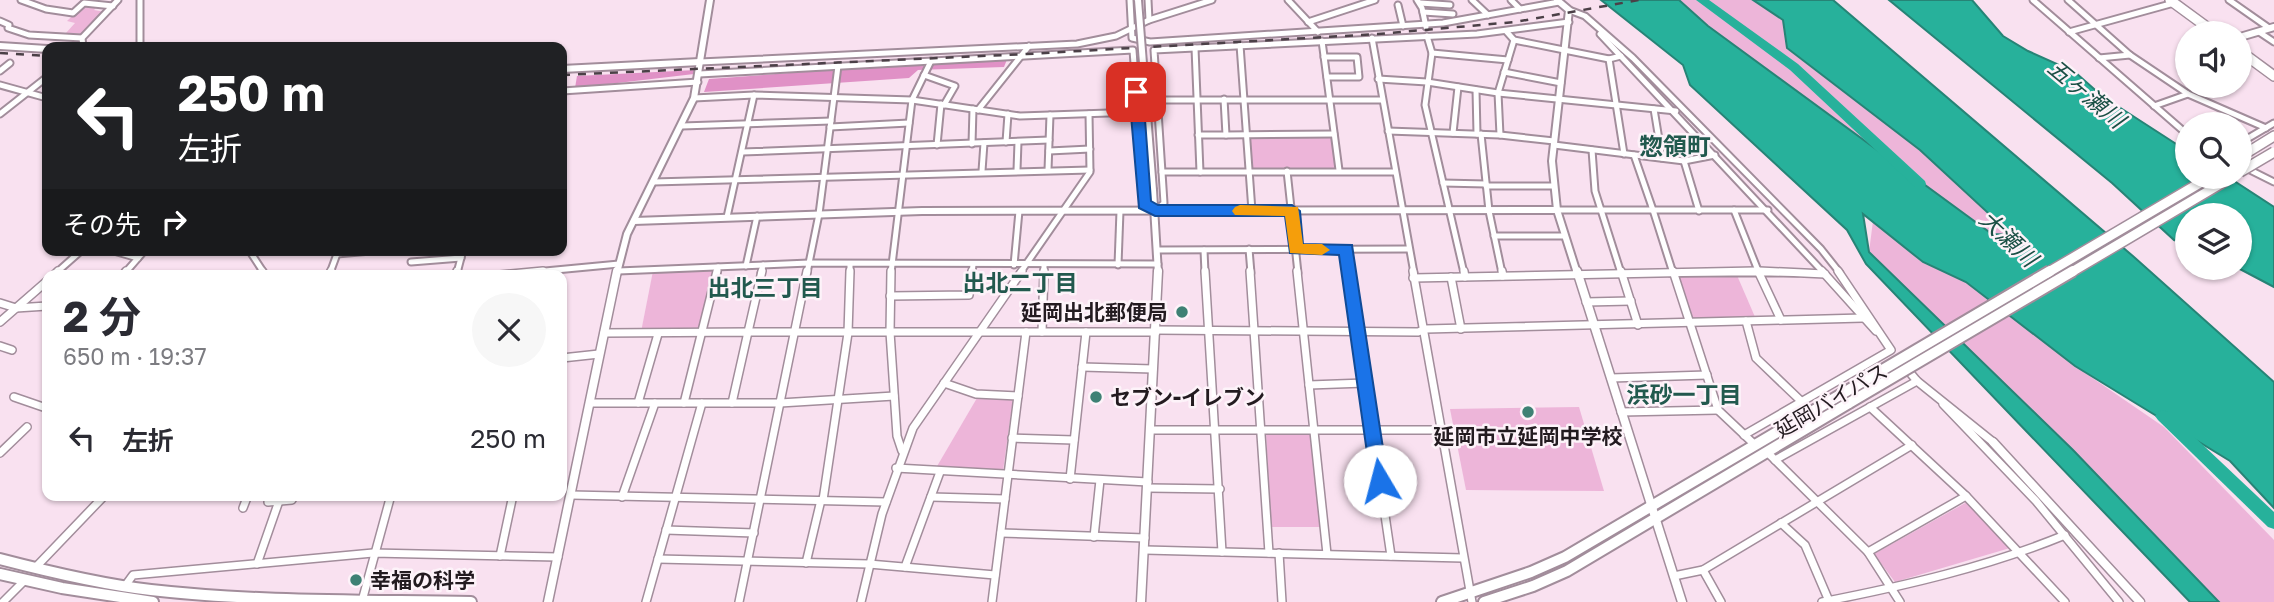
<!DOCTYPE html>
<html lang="ja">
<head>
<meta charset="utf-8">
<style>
  body { margin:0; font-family:"Golos Text","Noto Sans JP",sans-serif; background:#f7f7f7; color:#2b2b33; height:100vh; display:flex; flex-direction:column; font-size:26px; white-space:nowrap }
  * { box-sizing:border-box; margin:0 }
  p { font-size:23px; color:#7c7c81 }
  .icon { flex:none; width:38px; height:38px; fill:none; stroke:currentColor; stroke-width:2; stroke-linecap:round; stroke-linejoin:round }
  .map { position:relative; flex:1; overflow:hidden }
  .side { position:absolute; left:42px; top:270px; width:525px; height:231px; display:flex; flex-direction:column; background:#fff; border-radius:14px; box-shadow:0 2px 5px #0004 }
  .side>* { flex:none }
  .hud { position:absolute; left:42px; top:42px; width:525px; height:214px; border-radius:14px; box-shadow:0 2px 5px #0004; background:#202124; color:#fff; overflow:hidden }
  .controls { position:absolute; left:2175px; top:21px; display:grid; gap:14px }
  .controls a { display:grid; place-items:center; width:77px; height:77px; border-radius:50%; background:#fff; box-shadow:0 2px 5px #0004; font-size:35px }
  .pin { position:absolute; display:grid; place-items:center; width:60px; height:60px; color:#fff; margin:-30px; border-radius:14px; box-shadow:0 4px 10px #0006 }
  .me { position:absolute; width:77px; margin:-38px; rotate:352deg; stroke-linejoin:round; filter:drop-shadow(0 0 5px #0008) }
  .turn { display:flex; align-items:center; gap:24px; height:147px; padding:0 21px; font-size:32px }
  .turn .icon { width:91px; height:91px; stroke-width:2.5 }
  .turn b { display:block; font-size:49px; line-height:60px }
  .then { display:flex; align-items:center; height:66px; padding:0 21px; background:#0003; gap:14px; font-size:26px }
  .round { display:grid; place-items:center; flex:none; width:74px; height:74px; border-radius:37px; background:#f7f7f7 }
  .summary { display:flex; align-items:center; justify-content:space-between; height:119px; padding:0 21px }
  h1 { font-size:42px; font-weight:700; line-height:52px }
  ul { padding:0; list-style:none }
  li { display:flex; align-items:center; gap:21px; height:98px; padding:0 21px }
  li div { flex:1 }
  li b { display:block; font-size:26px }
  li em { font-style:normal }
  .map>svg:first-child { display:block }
</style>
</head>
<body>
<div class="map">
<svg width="2274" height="602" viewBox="0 0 2274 602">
  <rect width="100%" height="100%" fill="#f9e1f0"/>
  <g fill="#edb5d9">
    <polygon points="1679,0 1753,0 1783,20 1787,49 1920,150 2013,235 1992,234 1708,26"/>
    <polygon points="85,4 98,6 94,10 105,12 84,34 66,33 75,23 67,21"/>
    <polygon points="1249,136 1332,136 1336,168 1251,169"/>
    <polygon points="1873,221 1922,262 1966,282 2075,366 2164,427 2274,540 2274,602 2218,602 1869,252"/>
    <polygon points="715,269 700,331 641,332 653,271"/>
    <polygon points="1736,273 1755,317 1696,320 1692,318 1677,276"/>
    <polygon points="977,398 1013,398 1003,471 936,468"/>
    <polygon points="1579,407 1604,491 1466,490 1450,409"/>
    <polygon points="1266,432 1312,432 1321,527 1271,527"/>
    <polygon points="1967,502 2010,548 1895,582 1874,554"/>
  </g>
  <g fill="#e091c6">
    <polygon points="1008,57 1004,67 918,70 909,78 704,92 709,79"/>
    <polygon points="696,70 694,74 575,88 577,76"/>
  </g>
  <g fill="#27b19b" stroke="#268476" stroke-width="2">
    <polygon points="1601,0 1679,0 1708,26 1992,234 2012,235 1920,150 1787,48 1783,20 1753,0 1833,0 2134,257 2274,382 2274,508 2230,461 2075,366 1966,282 1923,262 1863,214 1869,252 2073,450 2219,602 2190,602 1866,264 1847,230 1690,85 1683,65"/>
    <polygon points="1889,0 1972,0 2003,36 2028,51 2075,72 2102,96 2187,151 2188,177 2228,177 2274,207 2274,287 2238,268 2240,268 2240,215 2188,215 2187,244 2174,240 2112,183"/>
  </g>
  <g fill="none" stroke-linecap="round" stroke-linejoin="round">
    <g fill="#27b19b" fill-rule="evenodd">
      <polygon points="1696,0 1709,0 1798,64 1925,181 1926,184 1925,187 1915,187 1790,70"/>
      <polygon points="2163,410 2168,412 2274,512 2274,529 2268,527 2158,420 2155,416 2158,412"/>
    </g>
    <defs>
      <g id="minor-far1">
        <polyline points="21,0 46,9 73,13 84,3 113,6"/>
        <polyline points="140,0 140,47"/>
        <polyline points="1130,0 1132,38 1150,42 1443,23 1559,2"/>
        <polyline points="1148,0 1149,20"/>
        <polyline points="1288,0 1318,32"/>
        <polyline points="1417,0 1422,8 1426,27"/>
        <polyline points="1472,0 1488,15"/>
        <polyline points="1511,0 1520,9"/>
        <polyline points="2033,0 2188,135"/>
        <polyline points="2068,0 2130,55 2188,94 2266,128"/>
        <polyline points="2229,0 2269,28"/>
        <polyline points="1420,3 1450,5"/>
        <polyline points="1398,5 1403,26"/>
        <polyline points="1569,10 1585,16 1633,58 1821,249 1840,273"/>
        <polyline points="1423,12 1453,14"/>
        <polyline points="0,21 9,25 8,28 29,35 82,38"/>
        <polyline points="1308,22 1375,0"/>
        <polyline points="1506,31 1514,40 1609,59 1621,56"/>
        <polyline points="2069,32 2174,3"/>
        <polyline points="2259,32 2274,42"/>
        <polyline points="1600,34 1824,273"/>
        <polyline points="1427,36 1432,53 1425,105 1464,273"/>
        <polyline points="1372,38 1414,273"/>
        <polyline points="1322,41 1339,170"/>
        <polyline points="1240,45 1252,211"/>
        <polyline points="83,47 82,38 118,0"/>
        <polyline points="1195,48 1200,172"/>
        <polyline points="1432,53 1508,60"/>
        <polyline points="1324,57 1357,57 1359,77 1327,77"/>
        <polyline points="2099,58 2130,55"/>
        <polyline points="1609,59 1624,154"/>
        <polyline points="700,62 1077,44 1116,36 1149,20 1212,0"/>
        <polyline points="0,71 10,63"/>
        <polyline points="1504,72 1561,83"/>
        <polyline points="699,74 1133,50 1144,204 1155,211 1164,203 1154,50 1477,34 1569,22"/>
        <polyline points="924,75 955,86 944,105"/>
        <polyline points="1378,79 1427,82 1498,93 1676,111"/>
        <polyline points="0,85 47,98"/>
        <polyline points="1476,90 1477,134"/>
        <polyline points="562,91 698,82"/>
        <polyline points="694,98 754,95 912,100 1020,116 1138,112"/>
        <polyline points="1224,99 1226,135 1334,134"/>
        <polyline points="1156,100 1382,100"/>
        <polyline points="2154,106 2188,94"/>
        <polyline points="1654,109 1662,158"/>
        <polyline points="978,110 1029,46"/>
        <polyline points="0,114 47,77"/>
        <polyline points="682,126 831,121"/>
        <polyline points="830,127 909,123"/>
        <polyline points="1388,131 1500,135 1554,141"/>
        <polyline points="1453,133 1458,87"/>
        <polyline points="1481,134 1489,211 1502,273"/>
        <polyline points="1198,135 1226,135"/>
        <polyline points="1500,135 1498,93 1514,40"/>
        <polyline points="1006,142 1008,114"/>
        <polyline points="2240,143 2274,123"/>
        <polyline points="972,144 973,109"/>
        <polyline points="937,145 941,104"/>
        <polyline points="1554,145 1684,161 1715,155"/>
        <polyline points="1592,150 1595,191 1621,273"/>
        <polyline points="1049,151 1090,149"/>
        <polyline points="742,152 1049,140"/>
        <polyline points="1684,161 1699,211"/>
        <polyline points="2240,165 2274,182"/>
        <polyline points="1017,170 1018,142"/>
        <polyline points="1048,170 1050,115"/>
        <polyline points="982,171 984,143"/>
        <polyline points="1287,171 1298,273"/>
        <polyline points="1162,172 1394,172"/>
        <polyline points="653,182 1090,170"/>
        <polyline points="1443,183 1486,184"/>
        <polyline points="1486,186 1553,186"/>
        <polyline points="1557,210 1653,210 1634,155"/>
        <polyline points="1734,210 1759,273"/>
        <polyline points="727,217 754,95"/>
        <polyline points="1494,236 1565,236"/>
        <polyline points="1249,249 1251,273"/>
        <polyline points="249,250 264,273"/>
        <polyline points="1158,250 1408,249"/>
        <polyline points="1204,250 1205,273"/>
        <polyline points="1346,250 1349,273"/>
        <polyline points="117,252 138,258"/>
        <polyline points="337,254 382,250"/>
        <polyline points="411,262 461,258"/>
        <polyline points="1014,265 1019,211"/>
        <polyline points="1118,265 1120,211"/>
        <polyline points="746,266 757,216"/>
        <polyline points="618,271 809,263 1158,264"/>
        <polyline points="56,273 82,250"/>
        <polyline points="125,273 145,250"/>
        <polyline points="330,273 337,254"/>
        <polyline points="457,273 463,250"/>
        <polyline points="524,273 619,264"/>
        <polyline points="717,273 718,267"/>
        <polyline points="761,273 763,265"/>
        <polyline points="807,273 819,214 838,66"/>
        <polyline points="850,273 850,264"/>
        <polyline points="891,273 912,100 931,61"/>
        <polyline points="972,273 973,265"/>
        <polyline points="1020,273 1090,172 1089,114"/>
        <polyline points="1044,273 1044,265"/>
        <polyline points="1670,273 1798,273"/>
        <polyline points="1673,273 1653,210 1768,210"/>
      </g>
      <g id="minor">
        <polyline points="262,271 265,275"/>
        <polyline points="762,271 748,332 1156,332"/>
        <polyline points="891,271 890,332 897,436 902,451"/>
        <polyline points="1205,271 1222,552"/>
        <polyline points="1250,271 1269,553"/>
        <polyline points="1297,271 1327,554"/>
        <polyline points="1349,271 1391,556"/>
        <polyline points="1413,271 1472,602"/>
        <polyline points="1464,271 1465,277"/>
        <polyline points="1502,271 1503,276"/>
        <polyline points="1621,271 1638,325"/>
        <polyline points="1673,271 1718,410 1754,444"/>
        <polyline points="1758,271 1781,320"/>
        <polyline points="1759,271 1825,274"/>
        <polyline points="1822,271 1876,331"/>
        <polyline points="54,275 58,271"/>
        <polyline points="123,275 126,271"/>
        <polyline points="329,275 331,271"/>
        <polyline points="456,275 457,271"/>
        <polyline points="500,275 543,271"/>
        <polyline points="1451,277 1461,329"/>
        <polyline points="1413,278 1756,271"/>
        <polyline points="890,296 969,295 972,271"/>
        <polyline points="1586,302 1631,301"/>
        <polyline points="0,303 16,308 47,306"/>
        <polyline points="1746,321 1756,358 1802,402"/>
        <polyline points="0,322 47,281"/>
        <polyline points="1156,330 1418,332 1426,329 1863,318"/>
        <polyline points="1042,332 1044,271"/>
        <polyline points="604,333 748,332 732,403"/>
        <polyline points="0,346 12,350"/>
        <polyline points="562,358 599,354"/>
        <polyline points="1082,367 1153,369"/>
        <polyline points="1907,369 1917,381 1993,442"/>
        <polyline points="1611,378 1707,375"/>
        <polyline points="944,383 976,394 1018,396"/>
        <polyline points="1309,385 1365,383"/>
        <polyline points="14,397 46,408"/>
        <polyline points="590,403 780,403 894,396"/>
        <polyline points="638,403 658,334"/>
        <polyline points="684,403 717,271"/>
        <polyline points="1943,404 2036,501 2119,602"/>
        <polyline points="1870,407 1966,496 2065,602"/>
        <polyline points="1621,412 1718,410"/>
        <polyline points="1150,430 1440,430"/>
        <polyline points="1744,435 1891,350 1838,271"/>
        <polyline points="1012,438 1074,440"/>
        <polyline points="1767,452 1868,552 1900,602"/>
        <polyline points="0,453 27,427"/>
        <polyline points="1775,460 1917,381"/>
        <polyline points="896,468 1148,482"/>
        <polyline points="1070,479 1086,332"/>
        <polyline points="1148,488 1220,489"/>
        <polyline points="571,495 886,502"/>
        <polyline points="622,497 655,403"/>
        <polyline points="931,497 1005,499"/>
        <polyline points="823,500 848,333 850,271"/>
        <polyline points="268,502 292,500 294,495"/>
        <polyline points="243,508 248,495"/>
        <polyline points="1781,523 1805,545 1829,601"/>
        <polyline points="666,530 754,533"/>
        <polyline points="1001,533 1145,538"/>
        <polyline points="1094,537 1100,480"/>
        <polyline points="1145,550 1463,558"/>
        <polyline points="1868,552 1966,496"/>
        <polyline points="1279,553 1282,602"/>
        <polyline points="500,556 513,495"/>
        <polyline points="658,559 869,564 995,575"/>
        <polyline points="806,563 821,500"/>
        <polyline points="257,564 279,501"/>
        <polyline points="905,567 940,472"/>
        <polyline points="35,568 105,495"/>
        <polyline points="1703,570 1721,602"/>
        <polyline points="1674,576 1703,570 1912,445"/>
        <polyline points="125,586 133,575 373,553 558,557"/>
        <polyline points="362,601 391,495"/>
        <polyline points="3,602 25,580"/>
        <polyline points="646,602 702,403"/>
        <polyline points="739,602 807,271"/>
        <polyline points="861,602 882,514 913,428 1022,271"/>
        <polyline points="992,602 1026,332"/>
        <path d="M1822,602c82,-16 165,-35 243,-67"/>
      </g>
      <g id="tertiary-far1">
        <polyline points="1557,0 1569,10 1552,161 1557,210 1577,273"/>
        <polyline points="2240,37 2274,27"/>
        <polyline points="0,46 47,49"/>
        <polyline points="562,69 700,62"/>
        <polyline points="1153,190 1158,273"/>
        <polyline points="634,221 922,211 1557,210"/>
        <polyline points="617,273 627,234 694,98 710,0"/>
      </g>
      <g id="tertiary">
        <polyline points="1577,271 1682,602"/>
        <polyline points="1993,442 2140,602"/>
        <polyline points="548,602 617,271"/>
        <polyline points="1141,602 1158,271"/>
      </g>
      <g id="trunk-far1">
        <polyline points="2170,0 2215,33"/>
        <polyline points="2240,51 2274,76"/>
        <polyline points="2240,157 2274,136"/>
      </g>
      <g id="trunk">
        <path d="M0,559c50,13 100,25 151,31 106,12 214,10 320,12"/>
        <polyline points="0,574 62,588 153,602"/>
        <polyline points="1442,602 1531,572 1565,557 1840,395"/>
        <polyline points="1484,602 1533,586 1567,571 1849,403"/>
      </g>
    </defs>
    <use href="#minor-far1" stroke="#a28d9b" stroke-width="9"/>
    <use href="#minor" stroke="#a28d9b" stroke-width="10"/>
    <use href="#tertiary-far1" stroke="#a28d9b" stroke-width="10"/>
    <use href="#tertiary" stroke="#a28d9b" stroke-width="11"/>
    <use href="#trunk-far1" stroke="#a28d9b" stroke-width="12"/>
    <use href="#trunk" stroke="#a28d9b" stroke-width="14"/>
    <use href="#minor-far1" stroke="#fff" stroke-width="5"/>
    <use href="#minor" stroke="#fff" stroke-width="7"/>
    <use href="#tertiary-far1" stroke="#fff" stroke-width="6"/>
    <use href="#tertiary" stroke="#fff" stroke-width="8"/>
    <use href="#trunk-far1" stroke="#fff" stroke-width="9"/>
    <use href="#trunk" stroke="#fff" stroke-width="10"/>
    <g stroke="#4b4047" stroke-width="2.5" stroke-dasharray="8 8" stroke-linecap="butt">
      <polyline points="0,53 47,56"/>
      <polyline points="562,75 1027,54 1378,34 1515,22 1639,0"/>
    </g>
    <defs>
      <polyline id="tertiary-bridge" points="1138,0 1153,190"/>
      <g id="trunk-bridge-far1">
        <polyline points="2240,172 2274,152"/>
        <polyline points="2047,273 2210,177"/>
        <polyline points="2070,273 2232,177"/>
      </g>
      <g id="trunk-bridge">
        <polyline points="1840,395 2050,271"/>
        <polyline points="1849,403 2073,271"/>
      </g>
    </defs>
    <use href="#tertiary-bridge" stroke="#a28d9b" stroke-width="10" stroke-linecap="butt"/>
    <use href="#trunk-bridge-far1" stroke="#a28d9b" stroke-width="12" stroke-linecap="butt"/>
    <use href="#trunk-bridge" stroke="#a28d9b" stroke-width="14" stroke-linecap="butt"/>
    <use href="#tertiary-bridge" stroke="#fff" stroke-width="6"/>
    <use href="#trunk-bridge-far1" stroke="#fff" stroke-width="9"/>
    <use href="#trunk-bridge" stroke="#fff" stroke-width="10"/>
  </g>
  <polygon fill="#1a73e8" stroke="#114b97" stroke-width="2" points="1136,87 1143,92 1151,201 1158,205 1292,205 1300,211 1303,244 1352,245 1388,481 1386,486 1380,488 1373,486 1371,481 1339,255 1290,253 1285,216 1155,216 1139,208 1129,92"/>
  <polygon fill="#f59e0b" points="1240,205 1298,207 1303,244 1322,244 1330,250 1322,255 1290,253 1285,216 1235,215 1232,211 1235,207"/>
  <g fill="#3e8174" stroke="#fdf3f9" stroke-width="2.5">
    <circle cx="1182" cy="312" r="7"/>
    <circle cx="1096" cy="397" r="7"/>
    <circle cx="1528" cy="412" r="7"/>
    <circle cx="356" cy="580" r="7"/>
  </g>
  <g text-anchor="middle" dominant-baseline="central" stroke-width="5" stroke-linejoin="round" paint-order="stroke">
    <g font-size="21" font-weight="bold" fill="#231b20" stroke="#fdf3f9" text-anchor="start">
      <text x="1168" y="312" text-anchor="end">延岡出北郵便局</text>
      <text x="1110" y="397">セブン-イレブン</text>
      <text x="1528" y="436" text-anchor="middle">延岡市立延岡中学校</text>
      <text x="370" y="580">幸福の科学</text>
    </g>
    <g font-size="21" fill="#231b20" stroke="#fdf3f9">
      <text transform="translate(1831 400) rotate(-30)">延岡バイパス</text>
    </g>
    <g font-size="23" font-style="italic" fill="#1b5046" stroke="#fdf3f9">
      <text transform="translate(2087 93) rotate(40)">五ヶ瀬川</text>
      <text transform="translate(2009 238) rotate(43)">大瀬川</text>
    </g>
    <g font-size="23" font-weight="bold" fill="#22594e" stroke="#fdf3f9">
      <text x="1020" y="282">出北二丁目</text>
      <text x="765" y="287">出北三丁目</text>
      <text x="1684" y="394">浜砂一丁目</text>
    </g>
    <g font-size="24" font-weight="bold" fill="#22594e" stroke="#fdf3f9">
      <text x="1675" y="145">惣領町</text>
    </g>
  </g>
</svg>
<div class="controls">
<a><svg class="icon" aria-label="sound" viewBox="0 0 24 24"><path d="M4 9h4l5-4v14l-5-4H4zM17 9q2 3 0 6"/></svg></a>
<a><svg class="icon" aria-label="search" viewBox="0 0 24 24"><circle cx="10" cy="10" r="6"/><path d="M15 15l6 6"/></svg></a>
<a><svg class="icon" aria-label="layers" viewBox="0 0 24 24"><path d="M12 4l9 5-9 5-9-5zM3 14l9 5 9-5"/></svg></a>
</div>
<div class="pin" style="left:1136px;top:92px;background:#d93025"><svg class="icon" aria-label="arrive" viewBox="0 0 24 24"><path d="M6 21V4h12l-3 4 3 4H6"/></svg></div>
<svg class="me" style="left:1380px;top:481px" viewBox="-20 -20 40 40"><circle r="19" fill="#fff"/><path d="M0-13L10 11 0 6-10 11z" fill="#1a73e8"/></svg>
<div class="hud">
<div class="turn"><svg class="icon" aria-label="left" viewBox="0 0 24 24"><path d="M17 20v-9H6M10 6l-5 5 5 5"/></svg><div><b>250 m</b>左折</div></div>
<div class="then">その先<svg class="icon" aria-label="right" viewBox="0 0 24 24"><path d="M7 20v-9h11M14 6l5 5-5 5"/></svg></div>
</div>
<section class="side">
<div class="summary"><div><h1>2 分</h1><p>650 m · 19:37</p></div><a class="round"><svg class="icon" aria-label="close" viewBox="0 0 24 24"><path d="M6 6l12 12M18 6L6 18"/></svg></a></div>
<ul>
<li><svg class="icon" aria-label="left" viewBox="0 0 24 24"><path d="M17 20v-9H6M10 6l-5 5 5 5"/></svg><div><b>左折</b></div><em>250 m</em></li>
</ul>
</section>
</div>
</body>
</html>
